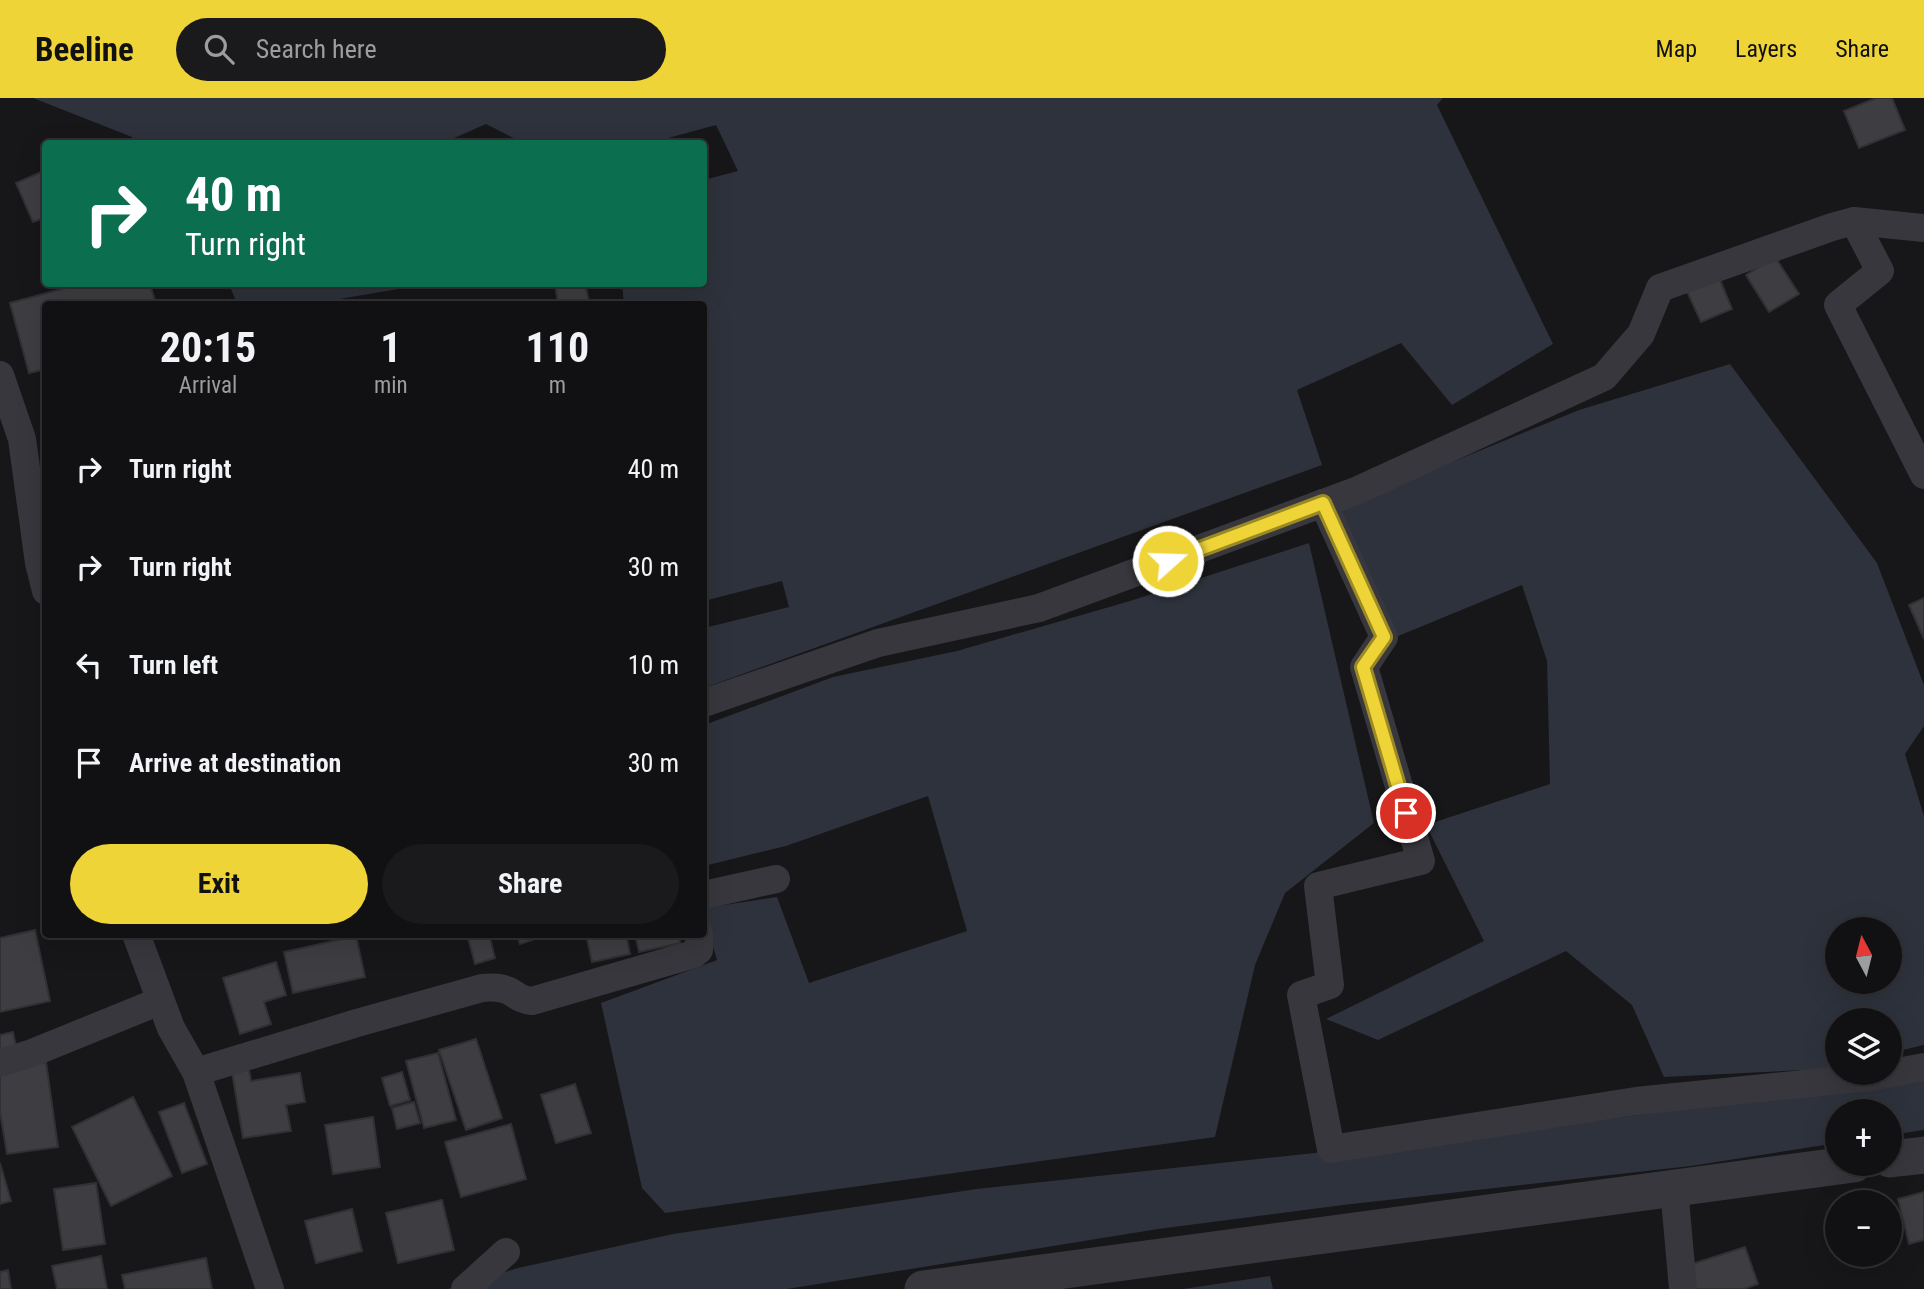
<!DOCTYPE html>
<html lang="en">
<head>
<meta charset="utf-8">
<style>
  body { margin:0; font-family:"Roboto Condensed",sans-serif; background:#1a191b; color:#f1f3f6; height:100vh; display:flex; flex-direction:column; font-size:26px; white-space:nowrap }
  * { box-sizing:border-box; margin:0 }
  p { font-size:23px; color:#9c9d9f }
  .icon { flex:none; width:38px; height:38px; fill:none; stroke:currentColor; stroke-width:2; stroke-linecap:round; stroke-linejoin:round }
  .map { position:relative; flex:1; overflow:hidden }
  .side { position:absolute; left:42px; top:203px; width:665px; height:637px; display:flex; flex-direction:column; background:#111012; border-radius:7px; box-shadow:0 7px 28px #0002,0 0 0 2px #303032 }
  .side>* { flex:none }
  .guide { position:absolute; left:42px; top:42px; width:665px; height:147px; border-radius:7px; box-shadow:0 7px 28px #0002,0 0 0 2px #303032; background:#0b6e4f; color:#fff; overflow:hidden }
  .needle { width:46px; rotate:353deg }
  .fabs { position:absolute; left:1825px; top:819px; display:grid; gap:14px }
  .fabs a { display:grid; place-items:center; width:77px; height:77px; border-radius:50%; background:#111012; box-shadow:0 7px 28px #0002,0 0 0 2px #303032; font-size:35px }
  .pin { position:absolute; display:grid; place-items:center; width:60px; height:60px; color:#fff; margin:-30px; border:4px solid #fff; border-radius:50%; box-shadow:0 2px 7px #0007 }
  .me { position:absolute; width:77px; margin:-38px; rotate:70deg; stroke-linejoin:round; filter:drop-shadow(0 0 5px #0008) }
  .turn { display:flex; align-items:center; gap:24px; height:147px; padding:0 28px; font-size:32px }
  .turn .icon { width:91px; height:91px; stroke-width:2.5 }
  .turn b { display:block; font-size:49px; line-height:60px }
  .eta { display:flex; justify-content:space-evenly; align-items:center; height:119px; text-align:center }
  .eta b { font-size:42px; font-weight:700; line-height:49px }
  .button { display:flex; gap:14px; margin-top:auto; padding:14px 28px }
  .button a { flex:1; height:80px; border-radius:42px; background:#efd438; color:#111; font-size:28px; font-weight:700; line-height:80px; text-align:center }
  .button a+a { background:#1a191b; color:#f1f3f6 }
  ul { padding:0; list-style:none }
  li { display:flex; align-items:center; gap:21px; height:98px; padding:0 28px }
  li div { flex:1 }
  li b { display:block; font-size:26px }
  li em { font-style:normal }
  header { display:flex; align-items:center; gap:42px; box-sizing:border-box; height:98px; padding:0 35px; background:#efd438; color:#111 }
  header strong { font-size:33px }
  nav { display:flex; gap:38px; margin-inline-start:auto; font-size:24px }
  .search { width:490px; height:63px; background:#1a191b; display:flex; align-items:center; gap:18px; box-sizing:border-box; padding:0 24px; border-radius:38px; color:#9c9d9f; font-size:26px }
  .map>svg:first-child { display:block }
</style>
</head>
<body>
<header>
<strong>Beeline</strong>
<div class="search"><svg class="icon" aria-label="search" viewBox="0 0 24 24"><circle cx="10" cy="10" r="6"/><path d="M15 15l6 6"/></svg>Search here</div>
<nav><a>Map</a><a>Layers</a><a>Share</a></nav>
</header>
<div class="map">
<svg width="1924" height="1191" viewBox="0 0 1924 1191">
  <rect width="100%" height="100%" fill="#171618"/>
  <g fill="#2d323c" fill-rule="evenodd">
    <polygon points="33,0 1443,0 1437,7 1553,246 1452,307 1401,245 1297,292 1322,367 704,590 704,530 789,509 782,483 704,503 704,206 624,206 622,186 704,186 704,82 738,73 716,27 650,45 525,46 486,26 443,45 133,46 132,39"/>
    <polygon points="229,186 408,186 410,189 310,206 237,206"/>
    <path d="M1730,266l147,199 47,122v41l-19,28 19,62v229l-34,8v-33h-52l-1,46 -15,3 -158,8 -32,-72 -66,-54 -188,89 -52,-21 158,-78 -58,-116 124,-41 -3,-123 -25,-76 -131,54 -56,-129 244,-100zM1838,831h52v53h-52z"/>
    <polygon points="1309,445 1374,725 1285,795 1255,867 1215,1039 665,1115 642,1090 601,905 717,862 704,818 704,810 777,799 809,885 967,833 928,698 786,748 704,768 704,627 833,579 957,553 1130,503"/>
    <polygon points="1924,982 1924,1032 1890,1037 1890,1013 1838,1013 1837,1045 1691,1068 1343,1107 1158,1131 787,1191 448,1191 518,1170 673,1136 977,1091 1520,1033 1770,999"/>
    <polygon points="1270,1178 1273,1191 1183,1191"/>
  </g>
  <g fill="#3e3e42" stroke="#313034" stroke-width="2">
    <polygon points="1876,0 1892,0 1905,32 1859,50 1844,13"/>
    <polygon points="46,72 46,119 33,124 16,85"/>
    <polygon points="1775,159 1799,196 1769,214 1746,177"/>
    <polygon points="1718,177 1732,211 1701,224 1686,191"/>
    <polygon points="80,186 150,186 156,206 46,206 46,271 29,275 10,205"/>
    <polygon points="555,186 585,186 589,203 571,206 558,206"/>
    <polygon points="1924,500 1924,541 1909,507"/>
    <polygon points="35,832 50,903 0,914 0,840"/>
    <polygon points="467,836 489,836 495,860 475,866"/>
    <polygon points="517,836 550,836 520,846"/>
    <polygon points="586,836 626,836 630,856 592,864"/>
    <polygon points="635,836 678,836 680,845 639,854"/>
    <polygon points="356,838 365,879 293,895 284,854"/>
    <polygon points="276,864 286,897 264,904 271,926 240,936 223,880"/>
    <polygon points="13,934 16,949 0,952 0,937"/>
    <polygon points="476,941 502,1020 466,1032 439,952"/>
    <polygon points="438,955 456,1022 424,1030 406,963"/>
    <polygon points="46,964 58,1049 7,1056 0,1014 0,971"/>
    <polygon points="249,972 251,983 300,975 305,1004 286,1007 291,1033 243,1040 232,974"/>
    <polygon points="402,974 410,1002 390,1008 382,980"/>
    <polygon points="575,986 591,1035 556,1045 541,997"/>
    <polygon points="133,999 172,1078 111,1108 72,1029"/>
    <polygon points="414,1004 420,1025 397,1031 392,1010"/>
    <polygon points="184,1005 207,1066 182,1075 159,1014"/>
    <polygon points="373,1019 380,1069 333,1076 325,1027"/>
    <polygon points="511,1026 526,1081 461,1099 445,1044"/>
    <polygon points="0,1065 11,1103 0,1106"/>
    <polygon points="96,1085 105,1146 63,1152 54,1091"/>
    <polygon points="1924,1094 1924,1142 1909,1146 1898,1101"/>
    <polygon points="442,1102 454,1152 398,1165 386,1115"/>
    <polygon points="352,1111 362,1153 316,1165 305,1123"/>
    <polygon points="1745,1149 1758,1186 1744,1191 1694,1191 1686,1168"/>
    <polygon points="101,1158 107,1191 57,1191 52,1168"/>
    <polygon points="206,1160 212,1191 125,1191 122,1177"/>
    <polygon points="8,1172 11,1191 0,1191 0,1174"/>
  </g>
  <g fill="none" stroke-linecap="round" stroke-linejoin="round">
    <g stroke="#38373d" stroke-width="28">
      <polyline points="1854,123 1924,130"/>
      <polyline points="0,277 22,341 39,465 46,493"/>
      <polyline points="1323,405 1384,539 1364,569 1421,763 1318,788 1330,887 1301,897 1331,1051 1636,1003 1871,979 1924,969"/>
      <polyline points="704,605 878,545 1039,510 1356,393 1604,279 1641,236 1660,190 1832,129 1854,123 1880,173 1838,207 1924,377"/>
      <polyline points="704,797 776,781"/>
      <polyline points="136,836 171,930 196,974"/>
      <polyline points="0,965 32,955 160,903"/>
      <polyline points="1674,1090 1683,1191"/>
      <path d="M270,1191l-74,-217 161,-49 125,-35c11,-1 20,-1 29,4 8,5 11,8 21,9l162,-47 5,-4v-16"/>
      <polyline points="465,1191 506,1154"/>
    </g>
    <g stroke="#38373d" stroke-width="37">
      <polyline points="1890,1061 1924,1057"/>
      <polyline points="923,1191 1854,1066"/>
    </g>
  </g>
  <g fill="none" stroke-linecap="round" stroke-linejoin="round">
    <defs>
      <polyline id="route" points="1168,463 1323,405 1384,539 1363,569 1406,715"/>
    </defs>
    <use href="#route" stroke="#9b8a24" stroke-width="18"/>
    <use href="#route" stroke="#efd438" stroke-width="12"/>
  </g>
</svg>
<div class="fabs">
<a><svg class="needle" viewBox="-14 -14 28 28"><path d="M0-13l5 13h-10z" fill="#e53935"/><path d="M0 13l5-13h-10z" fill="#9c9d9f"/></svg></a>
<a><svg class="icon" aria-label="layers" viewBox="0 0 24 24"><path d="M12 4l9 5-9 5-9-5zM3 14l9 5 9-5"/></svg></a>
<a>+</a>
<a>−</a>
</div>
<div class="pin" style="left:1406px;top:715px;background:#d93025"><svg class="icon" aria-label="arrive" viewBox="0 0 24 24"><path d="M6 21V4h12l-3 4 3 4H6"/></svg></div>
<svg class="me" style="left:1168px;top:463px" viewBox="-20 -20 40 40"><circle r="17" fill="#efd438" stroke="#fff" stroke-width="3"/><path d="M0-11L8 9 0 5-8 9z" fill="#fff"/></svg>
<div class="guide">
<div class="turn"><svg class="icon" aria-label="right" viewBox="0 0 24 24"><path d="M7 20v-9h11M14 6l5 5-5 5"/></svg><div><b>40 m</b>Turn right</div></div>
</div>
<section class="side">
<div class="eta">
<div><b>20:15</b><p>Arrival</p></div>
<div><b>1</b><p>min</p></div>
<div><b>110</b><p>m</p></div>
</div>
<ul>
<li><svg class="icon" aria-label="right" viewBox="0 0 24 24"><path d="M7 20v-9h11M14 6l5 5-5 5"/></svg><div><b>Turn right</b></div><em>40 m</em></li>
<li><svg class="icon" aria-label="right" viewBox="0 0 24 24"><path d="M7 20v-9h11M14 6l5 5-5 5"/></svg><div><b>Turn right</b></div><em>30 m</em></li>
<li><svg class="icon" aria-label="left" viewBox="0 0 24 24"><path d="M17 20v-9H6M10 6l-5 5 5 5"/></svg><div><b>Turn left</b></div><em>10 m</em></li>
<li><svg class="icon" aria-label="arrive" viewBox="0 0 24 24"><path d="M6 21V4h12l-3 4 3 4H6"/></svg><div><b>Arrive at destination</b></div><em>30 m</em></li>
</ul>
<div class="button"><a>Exit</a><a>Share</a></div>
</section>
</div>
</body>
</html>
